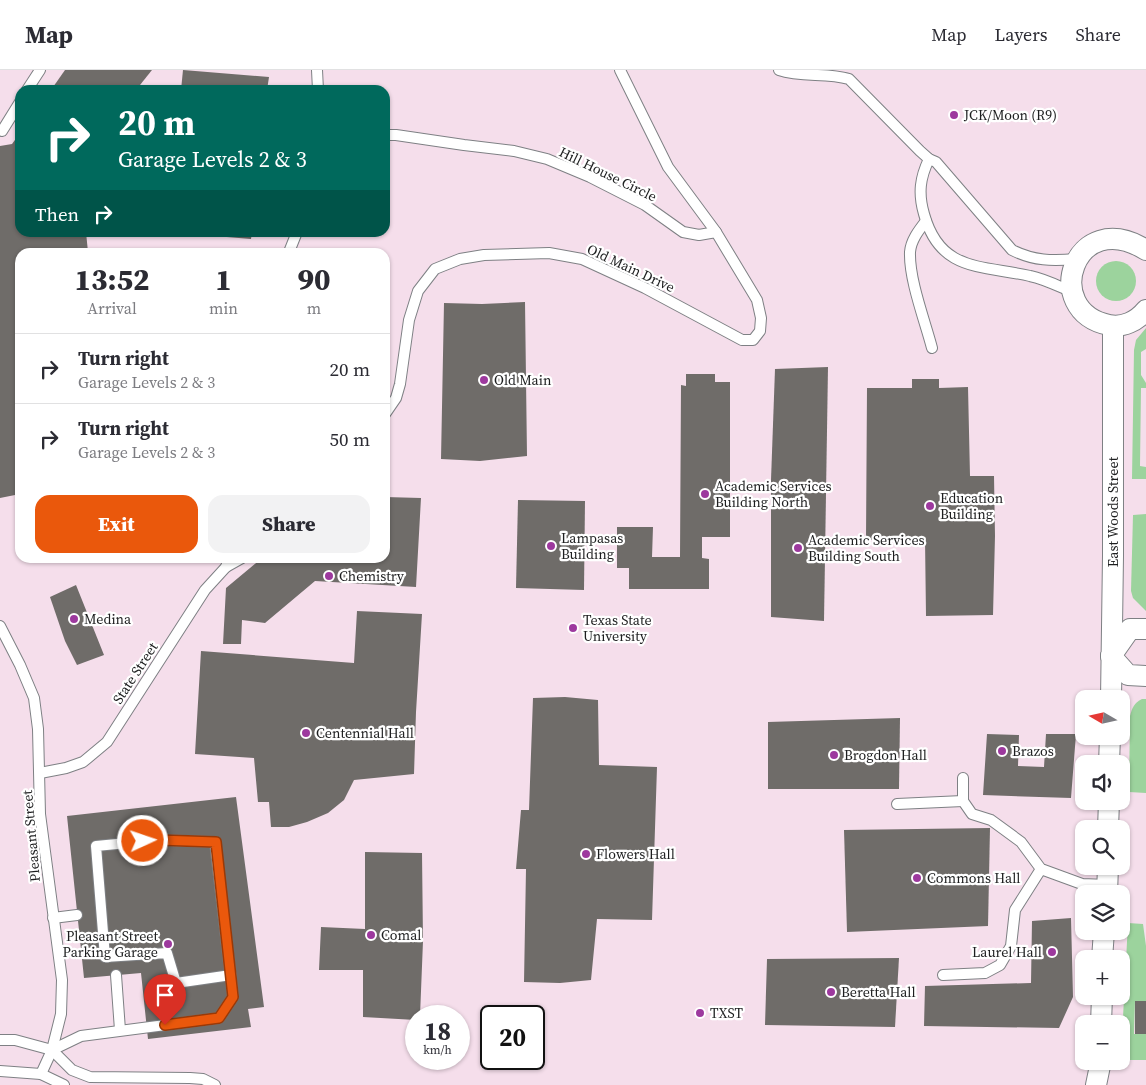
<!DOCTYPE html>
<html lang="en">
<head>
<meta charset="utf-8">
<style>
  body { margin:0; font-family:"Source Serif 4",serif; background:#f2f2f3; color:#2b2b33; height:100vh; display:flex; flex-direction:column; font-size:19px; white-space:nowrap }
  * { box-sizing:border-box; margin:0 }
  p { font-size:16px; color:#7c7c81 }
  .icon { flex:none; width:28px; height:28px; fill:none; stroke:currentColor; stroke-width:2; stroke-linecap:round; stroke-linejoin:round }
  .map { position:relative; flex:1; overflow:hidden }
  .details { position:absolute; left:15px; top:178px; width:375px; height:315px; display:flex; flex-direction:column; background:#fff; border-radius:15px; box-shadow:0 1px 4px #0004 }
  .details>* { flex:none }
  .top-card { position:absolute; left:15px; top:15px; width:375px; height:152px; border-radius:15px; box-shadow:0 1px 4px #0004; background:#00695c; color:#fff; overflow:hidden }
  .needle { width:32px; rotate:279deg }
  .tools { position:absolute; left:1075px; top:620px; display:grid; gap:10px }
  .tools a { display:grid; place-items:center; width:55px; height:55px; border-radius:10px; background:#fff; box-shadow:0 1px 4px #0004; font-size:25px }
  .speed { position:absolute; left:405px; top:935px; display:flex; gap:10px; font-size:25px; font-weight:700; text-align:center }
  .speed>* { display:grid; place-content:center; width:65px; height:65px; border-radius:50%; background:#fff; box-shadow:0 1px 4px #0004; line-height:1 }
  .speed small { font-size:12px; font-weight:400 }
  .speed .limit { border:2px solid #111; border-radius:8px; background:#fff; color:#111 }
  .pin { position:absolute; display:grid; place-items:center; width:42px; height:42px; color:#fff; margin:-51px -21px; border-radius:50% 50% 50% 0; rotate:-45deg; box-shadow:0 0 5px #0007 }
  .pin .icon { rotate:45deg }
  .me { position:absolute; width:55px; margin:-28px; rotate:87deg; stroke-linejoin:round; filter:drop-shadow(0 0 4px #0008) }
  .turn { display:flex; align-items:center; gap:18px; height:105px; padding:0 20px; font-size:22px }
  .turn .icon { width:65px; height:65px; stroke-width:2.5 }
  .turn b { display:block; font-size:35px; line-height:42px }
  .then { display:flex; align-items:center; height:48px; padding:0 20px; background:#0003; gap:10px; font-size:19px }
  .eta { display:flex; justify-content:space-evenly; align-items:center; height:85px; text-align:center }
  .eta b { font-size:30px; font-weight:800; line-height:35px }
  .primary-button { display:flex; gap:10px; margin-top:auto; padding:10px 20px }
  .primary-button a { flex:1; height:58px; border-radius:15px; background:#ea580c; color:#fff; font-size:20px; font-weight:800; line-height:58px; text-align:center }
  .primary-button a+a { background:#f2f2f3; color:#2b2b33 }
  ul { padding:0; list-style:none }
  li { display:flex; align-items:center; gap:15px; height:70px; padding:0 20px; border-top:1px solid #e1e1e2 }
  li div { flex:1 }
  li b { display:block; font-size:19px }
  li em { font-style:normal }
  header { display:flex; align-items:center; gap:30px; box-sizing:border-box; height:70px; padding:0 25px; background:#fff; border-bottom:1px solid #e1e1e2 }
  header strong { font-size:24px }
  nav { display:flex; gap:28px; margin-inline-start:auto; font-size:18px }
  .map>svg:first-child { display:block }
</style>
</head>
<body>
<header>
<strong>Map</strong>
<nav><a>Map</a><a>Layers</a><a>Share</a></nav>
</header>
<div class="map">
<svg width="1146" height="1015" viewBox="0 0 1146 1015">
  <rect width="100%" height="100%" fill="#edf0f4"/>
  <path fill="#f5deeb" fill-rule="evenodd" d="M0,0h1146v1015h-1146zM20,20h365v142h-365zM20,182h365v306h-365zM1084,629h37v37h-37zM1084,694h37v37h-37zM1084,759h37v37h-37zM1084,824h37v37h-37zM1084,889h37v37h-37zM416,946h43v43h-43zM491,946h43v43h-43zM1084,954h37v37h-37z"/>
  <g fill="#9cd39d">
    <circle cx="1116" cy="211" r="20"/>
    <polygon points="1146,258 1146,279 1141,282 1141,305 1146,313 1146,318 1141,318 1140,396 1146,397 1146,409 1132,409 1134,280 1136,270"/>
    <polygon points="1146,444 1146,541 1133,528 1131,521 1133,445"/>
    <path d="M1142,629h4v94l-17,-1 1,-76c2,-8 4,-13 12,-17z"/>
    <polygon points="1128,853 1143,854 1146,876 1146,931 1135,931 1134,964 1146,964 1146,990 1129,990 1130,965 1122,966"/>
  </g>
  <g fill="#6f6c69">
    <polygon points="65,0 152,0 136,20 51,20"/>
    <polygon points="183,0 269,7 267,20 181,20"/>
    <polygon points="20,63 20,162 86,162 88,182 20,182 20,199 17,200 20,221 20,424 0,428 0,76 12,74"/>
    <polygon points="190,162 252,162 251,169 190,164"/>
    <polygon points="525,232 527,386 480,391 441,389 444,233 482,234"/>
    <polygon points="828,297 824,551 771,547 771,410 775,299"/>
    <polygon points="686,304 715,304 715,312 730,312 730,467 702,467 702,488 709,489 709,519 629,519 629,498 617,498 617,457 653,457 652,487 680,487 681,315 686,316"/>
    <polygon points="912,309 939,309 939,318 968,317 970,406 994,406 995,466 993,545 926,546 925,469 866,470 867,318 912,318"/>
    <polygon points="385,427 421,428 416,517 315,511 265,553 242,550 241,574 223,574 226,518 262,488 385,488"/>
    <polygon points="518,430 585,431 584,520 516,518"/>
    <polygon points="76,515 104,585 77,595 65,571 50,527"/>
    <polygon points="357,541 422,544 416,642 414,704 354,710 344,730 328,743 307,752 289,757 271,757 269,732 258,732 254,688 195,684 201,581 354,593"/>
    <polygon points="565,627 598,630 599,695 657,697 652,850 597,849 591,910 560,913 524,912 526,799 516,799 521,740 529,740 533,628"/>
    <polygon points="900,648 899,719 768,719 768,652"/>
    <polygon points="987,664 1019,665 1018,696 1044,697 1046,664 1076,664 1071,728 983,725"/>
    <polygon points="236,727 264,937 248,939 251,957 148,969 141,903 84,908 67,746"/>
    <polygon points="990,758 988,856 847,862 844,760"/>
    <polygon points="365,782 422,783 423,871 420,946 416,946 416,950 363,947 363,900 319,900 321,857 365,859"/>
    <polygon points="1071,848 1073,927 1059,958 924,956 925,916 1031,913 1032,851"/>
    <polygon points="899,888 895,957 765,955 767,889"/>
    <rect x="1135" y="931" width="11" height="33"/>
  </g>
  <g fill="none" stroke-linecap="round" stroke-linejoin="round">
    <defs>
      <g id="service">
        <polyline points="317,0 318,20"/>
        <path d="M779,0c23,8 47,2 70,9l71,72 9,8 7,3 76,88c22,11 40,11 64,9"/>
        <polyline points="27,20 40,0"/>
        <polyline points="2,61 20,32"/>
        <polyline points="385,65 396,65 464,75 514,81 547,89 590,107 645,135 683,162 699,165 716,162"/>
        <path d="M929,89c-9,19 -11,34 -5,55 16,58 57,51 106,62 15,3 28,10 42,16"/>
        <path d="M926,151c-7,9 -15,19 -16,31 -1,28 15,69 22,96"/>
        <polyline points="289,182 297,162"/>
        <polyline points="385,344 396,328 400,314 409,250 418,221 435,199 460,189 484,185 549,183 582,189 645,218 742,270 753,270 760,261 761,248 757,230 716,162 668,97 620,0"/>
        <polyline points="226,497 242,488"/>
        <polyline points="0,556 20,595 34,628 38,659 40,744 62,910 61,944 52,980 41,1004"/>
        <polyline points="40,703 66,698 83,692 107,672 205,520 226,497 229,488"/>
        <polyline points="963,708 963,731 972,744 991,750 1021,772 1041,799 1082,814 1108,815"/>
        <polyline points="897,734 963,731"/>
        <polyline points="53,848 77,845"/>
        <polyline points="116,905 120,960"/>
        <polyline points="943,905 985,903 1000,895 1011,876 1015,840 1041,799"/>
        <polyline points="0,970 15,970 52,980 72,1000 90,1007 190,1008 203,1009 215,1015"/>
        <polyline points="52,980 81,966 219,948 233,927 215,772 159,770 96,776 105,887 167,883 176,913 231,905"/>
        <polyline points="0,1001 41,1004 64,1015"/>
      </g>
      <g id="minor">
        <path d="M1146,180c-72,-45 -106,61 -37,75 14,3 28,-4 37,-15"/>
        <polyline points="1111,586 1130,559 1146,559"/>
        <polyline points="1111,586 1128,605 1146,606"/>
        <polyline points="1111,629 1113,486 1113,256"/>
        <polyline points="1109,694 1110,666"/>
        <polyline points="1108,759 1109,731"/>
        <polyline points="1107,824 1108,796"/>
        <polyline points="1102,889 1104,861"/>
        <polyline points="1101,954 1102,926"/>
        <polyline points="1096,1015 1101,991"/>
      </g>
    </defs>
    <use href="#service" stroke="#7e8084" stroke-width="12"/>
    <use href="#minor" stroke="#7e8084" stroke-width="22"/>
    <use href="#service" stroke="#fff" stroke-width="10"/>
    <use href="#minor" stroke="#fff" stroke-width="20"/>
  </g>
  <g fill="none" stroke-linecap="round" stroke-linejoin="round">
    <defs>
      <polyline id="route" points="143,771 159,770 216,772 233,927 219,948 165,955"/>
    </defs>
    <use href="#route" stroke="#983908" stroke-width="12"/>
    <use href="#route" stroke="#ea580c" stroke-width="9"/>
  </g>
  <g fill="#9d399e" stroke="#fff" stroke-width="2">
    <circle cx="954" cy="45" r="5"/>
    <circle cx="484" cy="310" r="5"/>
    <circle cx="705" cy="424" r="5"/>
    <circle cx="930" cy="436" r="5"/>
    <circle cx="551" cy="476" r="5"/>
    <circle cx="798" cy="478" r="5"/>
    <circle cx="329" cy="506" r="5"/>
    <circle cx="74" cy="549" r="5"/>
    <circle cx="573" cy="558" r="5"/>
    <circle cx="306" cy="663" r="5"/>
    <circle cx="1002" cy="681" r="5"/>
    <circle cx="834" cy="685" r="5"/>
    <circle cx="586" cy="784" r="5"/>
    <circle cx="917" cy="808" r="5"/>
    <circle cx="371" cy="865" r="5"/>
    <circle cx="168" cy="874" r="5"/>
    <circle cx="1052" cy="882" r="5"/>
    <circle cx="831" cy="922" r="5"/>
    <circle cx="700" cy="943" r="5"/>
  </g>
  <g text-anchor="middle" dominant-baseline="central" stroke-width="4.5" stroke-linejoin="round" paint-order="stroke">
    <g font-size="14" fill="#1d1e1f" stroke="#fff" text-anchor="start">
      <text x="964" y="45">JCK/Moon (R9)</text>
      <text x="494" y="310">Old Main</text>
      <text x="715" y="416">Academic Services<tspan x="715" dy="16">Building North</tspan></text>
      <text x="940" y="428">Education<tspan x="940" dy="16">Building</tspan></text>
      <text x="561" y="468">Lampasas<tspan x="561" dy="16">Building</tspan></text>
      <text x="808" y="470">Academic Services<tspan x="808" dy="16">Building South</tspan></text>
      <text x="339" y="506">Chemistry</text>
      <text x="84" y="549">Medina</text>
      <text x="583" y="550">Texas State<tspan x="583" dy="16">University</tspan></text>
      <text x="316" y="663">Centennial Hall</text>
      <text x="1012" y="681">Brazos</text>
      <text x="844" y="685">Brogdon Hall</text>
      <text x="596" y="784">Flowers Hall</text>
      <text x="927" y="808">Commons Hall</text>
      <text x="381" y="865">Comal</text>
      <text x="158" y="866" text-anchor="end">Pleasant Street<tspan x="158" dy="16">Parking Garage</tspan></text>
      <text x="1042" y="882" text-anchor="end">Laurel Hall</text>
      <text x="841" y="922">Beretta Hall</text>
      <text x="710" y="943">TXST</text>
    </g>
    <g font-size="14" fill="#1d1e1f" stroke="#fff">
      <text transform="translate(608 104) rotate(26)">Hill House Circle</text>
      <text transform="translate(631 198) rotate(25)">Old Main Drive</text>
      <text transform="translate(1113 442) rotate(-90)">East Woods Street</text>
      <text transform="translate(135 603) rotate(-57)">State Street</text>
      <text transform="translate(31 766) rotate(-95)">Pleasant Street</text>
    </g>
  </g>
</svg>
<div class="tools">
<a><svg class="needle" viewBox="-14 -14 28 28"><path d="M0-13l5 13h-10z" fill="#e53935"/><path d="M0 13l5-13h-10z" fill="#7c7c81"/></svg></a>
<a><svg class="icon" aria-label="sound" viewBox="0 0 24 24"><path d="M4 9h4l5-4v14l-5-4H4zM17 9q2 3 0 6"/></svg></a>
<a><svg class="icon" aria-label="search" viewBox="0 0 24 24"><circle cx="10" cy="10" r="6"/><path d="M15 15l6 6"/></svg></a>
<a><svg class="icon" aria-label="layers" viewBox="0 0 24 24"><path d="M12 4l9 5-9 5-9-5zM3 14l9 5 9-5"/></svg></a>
<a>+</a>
<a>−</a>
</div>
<div class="speed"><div>18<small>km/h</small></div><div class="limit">20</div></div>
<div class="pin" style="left:165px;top:955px;background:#d93025"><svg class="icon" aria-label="arrive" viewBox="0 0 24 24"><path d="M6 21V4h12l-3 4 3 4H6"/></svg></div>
<svg class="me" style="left:143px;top:771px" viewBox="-20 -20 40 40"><circle r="17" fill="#ea580c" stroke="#fff" stroke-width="3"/><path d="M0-11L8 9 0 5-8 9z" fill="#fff"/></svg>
<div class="top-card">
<div class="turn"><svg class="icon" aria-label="right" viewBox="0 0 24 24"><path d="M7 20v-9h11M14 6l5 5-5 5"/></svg><div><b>20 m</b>Garage Levels 2 &amp; 3</div></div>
<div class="then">Then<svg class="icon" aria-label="right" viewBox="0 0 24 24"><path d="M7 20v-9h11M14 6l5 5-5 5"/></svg></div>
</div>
<section class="details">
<div class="eta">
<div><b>13:52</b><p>Arrival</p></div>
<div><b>1</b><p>min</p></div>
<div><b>90</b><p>m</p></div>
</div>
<ul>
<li><svg class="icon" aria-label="right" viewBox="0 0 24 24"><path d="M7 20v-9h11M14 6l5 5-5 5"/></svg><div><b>Turn right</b><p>Garage Levels 2 &amp; 3</p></div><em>20 m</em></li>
<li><svg class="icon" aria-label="right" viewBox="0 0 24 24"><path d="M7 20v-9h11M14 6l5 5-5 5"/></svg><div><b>Turn right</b><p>Garage Levels 2 &amp; 3</p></div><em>50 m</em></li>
</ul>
<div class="primary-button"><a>Exit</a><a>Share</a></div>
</section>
</div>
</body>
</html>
